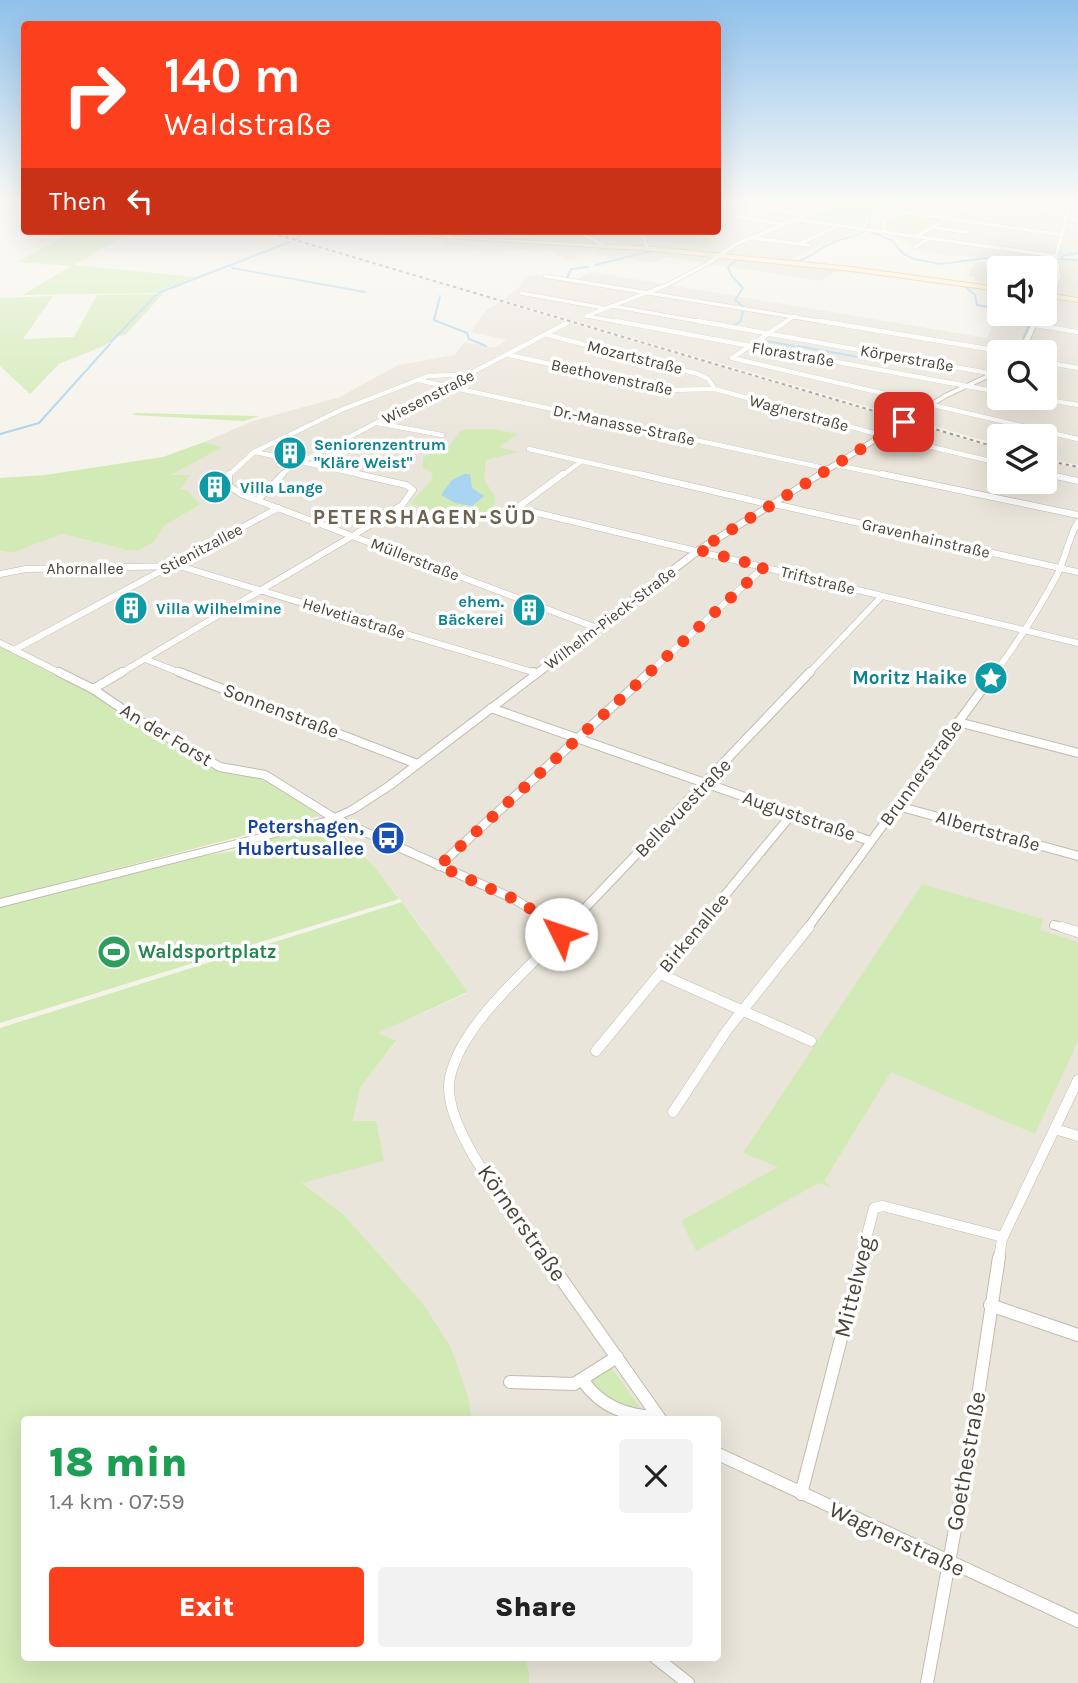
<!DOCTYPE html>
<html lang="en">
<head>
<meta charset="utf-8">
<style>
  body { margin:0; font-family:Karla,sans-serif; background:#f2f2f2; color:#222; height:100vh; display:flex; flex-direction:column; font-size:26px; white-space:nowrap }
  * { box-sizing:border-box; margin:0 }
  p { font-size:23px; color:#767676 }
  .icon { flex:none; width:38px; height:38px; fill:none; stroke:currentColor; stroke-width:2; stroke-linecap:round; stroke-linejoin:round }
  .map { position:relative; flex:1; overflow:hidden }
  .drawer { position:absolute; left:21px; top:1416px; width:700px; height:245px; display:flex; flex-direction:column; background:#fff; border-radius:7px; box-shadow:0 7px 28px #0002 }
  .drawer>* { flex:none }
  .banner { position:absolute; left:21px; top:21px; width:700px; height:214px; border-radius:7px; box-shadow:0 7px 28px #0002; background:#fc3f1d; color:#fff; overflow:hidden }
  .buttons { position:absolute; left:987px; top:256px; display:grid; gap:14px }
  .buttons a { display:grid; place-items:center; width:70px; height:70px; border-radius:7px; background:#fff; box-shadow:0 7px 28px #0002; font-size:35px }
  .pin { position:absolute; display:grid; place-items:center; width:60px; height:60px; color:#fff; margin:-30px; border-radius:14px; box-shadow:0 4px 10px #0006 }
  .me { position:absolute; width:77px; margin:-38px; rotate:311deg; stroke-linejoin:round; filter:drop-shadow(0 0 5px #0008) }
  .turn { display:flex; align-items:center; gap:24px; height:147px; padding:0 28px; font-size:32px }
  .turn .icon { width:91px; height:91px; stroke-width:2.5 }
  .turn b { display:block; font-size:49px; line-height:60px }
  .then { display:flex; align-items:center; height:66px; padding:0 28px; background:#0003; gap:14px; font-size:26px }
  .round { display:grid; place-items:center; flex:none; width:74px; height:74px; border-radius:7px; background:#f2f2f2 }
  .head { display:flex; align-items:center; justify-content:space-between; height:119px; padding:0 28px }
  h1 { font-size:42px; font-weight:800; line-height:52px; color:#1e9e55 }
  .action { display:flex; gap:14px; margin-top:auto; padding:14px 28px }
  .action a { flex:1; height:80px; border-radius:7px; background:#fc3f1d; color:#fff; font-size:28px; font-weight:800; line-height:80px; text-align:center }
  .action a+a { background:#f2f2f2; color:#222 }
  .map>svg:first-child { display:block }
</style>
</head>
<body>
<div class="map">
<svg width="1078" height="1683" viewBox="0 0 1078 1683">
  <rect width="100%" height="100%" fill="#f6f3ec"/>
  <g fill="#eae5da" fill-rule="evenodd">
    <polygon points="718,204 802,205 820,209 793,220 859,230 789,260 788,262 840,269 821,281 664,257 654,263 626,258 617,261 594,252 574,255 579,259 571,261 541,247 485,254 463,245 446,246 433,237 409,236 404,231 718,231"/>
    <polygon points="903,204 1071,204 1068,216 1078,220 1078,252 1054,255 1052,259 951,256 917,250 901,238 890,236 887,231 866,229 869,223 879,223 893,211 903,209"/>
    <path d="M1055,259l23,1v205l-33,-7v-22h-46v9l-496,-145 16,-13 6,-10 12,-2 36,6 19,-9 395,66 12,-26 46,1v-14l6,-3 1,-13 -7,-1v-13l12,2zM999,352h46v45h-46z"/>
    <polygon points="976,262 1006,265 1031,268 999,268 999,279 993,284 975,281 975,277 968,276"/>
    <polygon points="500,302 999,449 999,481 1045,481 1045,461 1078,468 1078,1683 529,1683 529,1671 524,1657 718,1657 718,1419 472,1419 468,1397 342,1213 302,1183 353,1121 360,1088 396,1042 377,1033 468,993 415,919 374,866 338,828 317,818 319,816 262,780 218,769 0,645 0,551 12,553 62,534 127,550 154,542 165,525 200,505 169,476 221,447 204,442 253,421 340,397 398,365 455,355 464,342 494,348 507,340 471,332 486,310"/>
  </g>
  <polygon fill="#e6e2dd" points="1014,229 1034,232 1022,241 1057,244 1054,255 975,243 987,235 1002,237"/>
  <g fill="#d2eab5">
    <polygon points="837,204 879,204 863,224 851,223 851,227 799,220"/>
    <polygon points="899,212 940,218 923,229 884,224 886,220"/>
    <polygon points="69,234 124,236 74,265 195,277 154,293 23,295 71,266 17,262"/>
    <polygon points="163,294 125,335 116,336 106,345 59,364 30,394 0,366 0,298 53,296 23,339 74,337 97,295"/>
    <polygon points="136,413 259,416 244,421 133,415"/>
    <path d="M466,429h25l27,5 -19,13 19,5 -32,8 -2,19c10,20 18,13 4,37l-32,-1 -46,-11 23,-26 -2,-6 -8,-4v-10c18,-10 25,-5 36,-26z"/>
    <polygon points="204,442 222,447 171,475 190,475 181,489 187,490 200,505 165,525 154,542 138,550 127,550 62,534 12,553 0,551 0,478 45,475 163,457"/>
    <polygon points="0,645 85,688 218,769 262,780 283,789 319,816 0,899"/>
    <polygon points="331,823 374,866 399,899 0,1023 0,907 202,856 245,849 258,842"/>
    <polygon points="922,884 1043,919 1040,930 1078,942 1078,1041 1035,1134 891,1072 824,1181 832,1188 819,1183 696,1251 681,1221 778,1167 743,1153"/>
    <polygon points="402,902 468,992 378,1033 396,1041 360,1088 353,1121 376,1121 384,1161 302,1183 342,1213 424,1305 451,1348 468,1397 472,1419 24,1419 24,1657 524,1657 529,1671 529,1683 0,1683 0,1028"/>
    <polygon points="610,1366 641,1409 635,1412 603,1399 591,1381 595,1373"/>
  </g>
  <polygon fill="#a9d4f2" points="464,474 470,474 472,488 484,496 472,506 455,503 441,495 452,480"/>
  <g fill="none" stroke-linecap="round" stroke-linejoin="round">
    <g stroke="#a9d4f2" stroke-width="2">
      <polyline points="871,232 891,240 904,254 914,259 941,264 985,258 1051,260"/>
      <polyline points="296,240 304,231"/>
      <polyline points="739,258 728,267 731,275 743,288 735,300 744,307"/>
      <polyline points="1060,259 1078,260"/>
      <polyline points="1062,259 1062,256 1078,253"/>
      <path d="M801,260c11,-4 19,-12 29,-16 13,-6 25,-7 37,-14l4,-14 17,-12"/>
      <polyline points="789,261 797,261"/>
      <polyline points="595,265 656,250"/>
      <polyline points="232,268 365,292"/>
      <polyline points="567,278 571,269 588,267"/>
      <polyline points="965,286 975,295 977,305 999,309"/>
      <polyline points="158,293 290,242"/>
      <polyline points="440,296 434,320 467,333 469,339 486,346"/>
      <polyline points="1030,322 1032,317"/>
      <polyline points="733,326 741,321 743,310"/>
      <polyline points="1026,331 1029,324"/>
      <polyline points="1023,338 1026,332"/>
      <polyline points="760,340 794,346"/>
      <polyline points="111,342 156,295"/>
      <polyline points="797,346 886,362"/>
      <polyline points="0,434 39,423 110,344"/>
    </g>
    <defs>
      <g id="minor-far5">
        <polyline points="750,204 805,216"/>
        <polyline points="1027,204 1078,220"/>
        <polyline points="738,217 781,224"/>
        <polyline points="798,220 1056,256"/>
        <polyline points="931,227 966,232"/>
        <polyline points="444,231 450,237"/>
        <polyline points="576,231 605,246"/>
        <polyline points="635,231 644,237 647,248"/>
        <polyline points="885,231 883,221 901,212 1064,235"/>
        <polyline points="917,236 973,204"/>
        <polyline points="753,238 809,245"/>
        <polyline points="798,244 837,227"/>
        <polyline points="915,247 930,238"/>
        <polyline points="1045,275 1059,277"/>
        <polyline points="545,276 831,323"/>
        <polyline points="992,278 990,276 999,270"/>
        <polyline points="521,293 604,308"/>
        <polyline points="1051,296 1059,277 1056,256 1070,204"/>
        <polyline points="612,306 708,323"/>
        <polyline points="586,316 667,285 707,264 736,244 835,204"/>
        <polyline points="587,316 625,323"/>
        <polyline points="784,323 795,316"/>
      </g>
      <g id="minor-far4">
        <polyline points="616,321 999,392"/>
        <polyline points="698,321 994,374"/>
        <polyline points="820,321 1006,352"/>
        <polyline points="1035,325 1078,332"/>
        <polyline points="548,335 698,374 708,379 715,389"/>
        <polyline points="509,355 668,390 715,389 877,434 999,463"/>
        <polyline points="732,358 1078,439"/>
        <polyline points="732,358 787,321"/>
        <polyline points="1045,362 1078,368"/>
        <polyline points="418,380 829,469"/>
        <polyline points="1031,397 1078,405"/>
        <polyline points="377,423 442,435"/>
        <polyline points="529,449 647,476"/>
        <polyline points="255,452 366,476"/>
        <polyline points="836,465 890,476"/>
        <polyline points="1045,474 1055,476"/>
        <polyline points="228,476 254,452 341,410 428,376 473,374"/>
        <polyline points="281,476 288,469 567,323"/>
        <polyline points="561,476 582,461"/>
      </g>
      <g id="minor-far3">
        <polyline points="229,474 229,486 243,495 597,628"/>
        <polyline points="563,474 517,508 1078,643"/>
        <polyline points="639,474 772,505"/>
        <polyline points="882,474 1078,515"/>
        <polyline points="1047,474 1078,481"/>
        <polyline points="258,500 283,474"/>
        <polyline points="774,504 1078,572"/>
        <polyline points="0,574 26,569 179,566 536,673"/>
        <polyline points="0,643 62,674"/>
        <polyline points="14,650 278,508"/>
        <polyline points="145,659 183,674"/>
        <polyline points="119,674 354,535 402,505 413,490 406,485 358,474"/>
        <polyline points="648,674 764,567"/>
        <polyline points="808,674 881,597"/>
        <path d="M994,674c23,-31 44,-63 62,-97 10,-18 11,-37 22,-55"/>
      </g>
      <g id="minor-far2">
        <polyline points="59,672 93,689 146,725 220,767 265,775 334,818 514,899 561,928"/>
        <polyline points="179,672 417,764"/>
        <polyline points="533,672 536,673"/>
        <polyline points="93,689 122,672"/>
        <polyline points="491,708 870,841"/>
        <polyline points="958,722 1078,753"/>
        <polyline points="898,806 1078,856"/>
        <polyline points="439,866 650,672"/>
        <polyline points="1054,925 1068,929"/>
        <polyline points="561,929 569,925 810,672"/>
        <polyline points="697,929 792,814"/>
        <polyline points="807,929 995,672"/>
      </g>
      <g id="minor-far1">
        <polyline points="1062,927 1078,932"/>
        <polyline points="660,974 811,1041"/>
        <polyline points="596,1051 698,927"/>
        <polyline points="673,1112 727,1030 809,927"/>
        <polyline points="1055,1129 1078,1136"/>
        <path d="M547,1258c-29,-40 -108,-130 -97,-181 12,-53 74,-104 111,-143l2,-7"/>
        <polyline points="861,1258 874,1208 883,1206 1003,1237"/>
        <polyline points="999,1258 1002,1239 1078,1080"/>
      </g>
      <g id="minor">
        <polyline points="546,1257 660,1419"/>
        <polyline points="990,1305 1078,1335"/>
        <path d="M583,1381c19,26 43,35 75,36"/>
        <polyline points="510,1382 574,1384 617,1357"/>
        <polyline points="718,1454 1078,1621"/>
        <polyline points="801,1494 862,1257"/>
        <polyline points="655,1657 688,1683"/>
        <polyline points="927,1683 972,1436 999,1257"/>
      </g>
      <g id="tertiary">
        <polygon points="1051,294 1054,296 1047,308 1045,308 1045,303"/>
        <polygon points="1037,313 1042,313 1024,352 1018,352"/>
        <polygon points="999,369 999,373 947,397 702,552 393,788 356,812 333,822 0,907 0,899 325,818 348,808 385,784 696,548 943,395"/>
      </g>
      <g id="secondary">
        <polygon points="0,205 24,206 24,208 0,207"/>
        <polygon points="339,231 654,247 851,267 999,287 999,291 851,271 654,251"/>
        <polygon points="1045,293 1078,298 1078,302 1045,297"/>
      </g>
    </defs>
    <use href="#minor-far5" stroke="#c2bbae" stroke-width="4.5"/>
    <use href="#minor-far4" stroke="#c2bbae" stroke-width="5"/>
    <use href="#minor-far3" stroke="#c2bbae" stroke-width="7"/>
    <use href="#minor-far2" stroke="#c2bbae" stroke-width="10"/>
    <use href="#minor-far1" stroke="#c2bbae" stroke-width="11"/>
    <use href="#minor" stroke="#c2bbae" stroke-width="14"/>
    <use href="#tertiary" stroke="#c2bbae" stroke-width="2"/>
    <use href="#secondary" stroke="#d6c79b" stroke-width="2"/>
    <use href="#minor-far5" stroke="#fff" stroke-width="3.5"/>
    <use href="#minor-far4" stroke="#fff" stroke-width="4.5"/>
    <use href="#minor-far3" stroke="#fff" stroke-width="6"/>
    <use href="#minor-far2" stroke="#fff" stroke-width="8"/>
    <use href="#minor-far1" stroke="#fff" stroke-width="10"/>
    <use href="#minor" stroke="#fff" stroke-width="12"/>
    <use href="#tertiary" fill="#fff" fill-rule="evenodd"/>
    <use href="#secondary" fill="#fff3cd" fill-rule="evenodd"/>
    <g stroke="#9a9a9a" stroke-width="2" stroke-dasharray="3.5 3.5" stroke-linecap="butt">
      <polyline points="265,231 999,448"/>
      <polyline points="1045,460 1078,467"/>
    </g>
  </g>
  <linearGradient id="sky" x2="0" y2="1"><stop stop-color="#8fc1ec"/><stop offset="0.46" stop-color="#fbfaf6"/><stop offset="1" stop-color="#fbfaf6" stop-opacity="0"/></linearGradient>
  <rect width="1078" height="439" fill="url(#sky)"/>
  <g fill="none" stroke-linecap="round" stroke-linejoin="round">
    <polyline stroke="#fc3f1d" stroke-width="12" stroke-dasharray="0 21.6" points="561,934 561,928 555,923 514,899 439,866 764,567 699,550 904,422"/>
  </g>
  <defs>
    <symbol id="building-disc" viewBox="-11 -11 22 22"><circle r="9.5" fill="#0f9aa8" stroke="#fff"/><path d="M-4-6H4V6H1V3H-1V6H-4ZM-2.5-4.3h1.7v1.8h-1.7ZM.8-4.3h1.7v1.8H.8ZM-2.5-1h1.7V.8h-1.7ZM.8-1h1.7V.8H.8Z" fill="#fff"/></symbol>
    <symbol id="sight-disc" viewBox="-11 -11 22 22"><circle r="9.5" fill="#0f9aa8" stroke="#fff"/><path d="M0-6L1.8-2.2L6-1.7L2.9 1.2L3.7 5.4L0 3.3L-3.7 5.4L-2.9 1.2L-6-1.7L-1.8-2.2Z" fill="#fff"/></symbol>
    <symbol id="bus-disc" viewBox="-11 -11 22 22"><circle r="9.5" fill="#1a4fb4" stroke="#fff"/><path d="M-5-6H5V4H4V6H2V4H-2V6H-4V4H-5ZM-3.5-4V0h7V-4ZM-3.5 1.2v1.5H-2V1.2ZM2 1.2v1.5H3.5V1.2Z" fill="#fff"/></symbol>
    <symbol id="stadium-disc" viewBox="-11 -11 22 22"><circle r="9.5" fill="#2e9e5b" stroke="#fff"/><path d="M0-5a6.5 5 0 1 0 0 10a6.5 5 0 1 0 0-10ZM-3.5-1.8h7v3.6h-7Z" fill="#fff"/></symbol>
  </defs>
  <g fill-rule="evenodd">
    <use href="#building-disc" x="271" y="434" width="38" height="38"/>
    <use href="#building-disc" x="196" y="468" width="38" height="38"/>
    <use href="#building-disc" x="112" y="589" width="38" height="38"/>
    <use href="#building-disc" x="510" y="591" width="38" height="38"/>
    <use href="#sight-disc" x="972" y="659" width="38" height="38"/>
    <use href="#bus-disc" x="369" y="819" width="38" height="38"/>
    <use href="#stadium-disc" x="95" y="933" width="38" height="38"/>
  </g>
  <g text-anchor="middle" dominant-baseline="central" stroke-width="7" stroke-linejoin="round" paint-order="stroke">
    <g font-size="16" fill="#4b4439" stroke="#fff">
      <text transform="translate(793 354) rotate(10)">Florastraße</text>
      <text transform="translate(635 357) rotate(14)">Mozartstraße</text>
      <text transform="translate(907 358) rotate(10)">Körperstraße</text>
      <text transform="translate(612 377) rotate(12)">Beethovenstraße</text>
      <text transform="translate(428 397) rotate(-27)">Wiesenstraße</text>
      <text transform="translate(799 413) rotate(15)">Wagnerstraße</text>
      <text transform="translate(624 425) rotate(12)">Dr.-Manasse-Straße</text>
      <text transform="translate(926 538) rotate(13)">Gravenhainstraße</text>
      <text transform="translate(201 549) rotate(-28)">Stienitzallee</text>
      <text transform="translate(415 559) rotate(21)">Müllerstraße</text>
      <text x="85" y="568">Ahornallee</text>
      <text transform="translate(818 580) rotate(14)">Triftstraße</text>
      <text transform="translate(354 618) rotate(17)">Helvetiastraße</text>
      <text transform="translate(610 618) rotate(-37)">Wilhelm-Pieck-Straße</text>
    </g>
    <g font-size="16" font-weight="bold" fill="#0d838f" stroke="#fff" text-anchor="start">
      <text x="314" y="444">Seniorenzentrum<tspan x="314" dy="18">"Kläre Weist"</tspan></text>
      <text x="240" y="487">Villa Lange</text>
      <text x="504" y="601" text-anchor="end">ehem.<tspan x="504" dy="18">Bäckerei</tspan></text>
      <text x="156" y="608">Villa Wilhelmine</text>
    </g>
    <g font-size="19" font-weight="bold" fill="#0d838f" stroke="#fff" text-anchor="end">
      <text x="967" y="678">Moritz Haike</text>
    </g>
    <g font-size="19" fill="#4b4439" stroke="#fff">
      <text transform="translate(281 711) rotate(21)">Sonnenstraße</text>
      <text transform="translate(166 735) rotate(31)">An der Forst</text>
      <text transform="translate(921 773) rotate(-54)">Brunnerstraße</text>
      <text transform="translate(683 808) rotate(-46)">Bellevuestraße</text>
      <text transform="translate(799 816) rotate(19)">Auguststraße</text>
      <text transform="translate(988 831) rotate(16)">Albertstraße</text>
      <text transform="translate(694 933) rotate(-50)">Birkenallee</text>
    </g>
    <g font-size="19" font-weight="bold" fill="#164399" stroke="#fff" text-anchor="end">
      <text x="364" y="827">Petershagen,<tspan x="364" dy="22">Hubertusallee</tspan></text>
    </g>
    <g font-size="19" font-weight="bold" fill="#27864d" stroke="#fff" text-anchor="start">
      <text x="138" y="952">Waldsportplatz</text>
    </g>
    <g font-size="21" font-weight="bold" letter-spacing="2" fill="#6e6250" stroke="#fff">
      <text x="425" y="517">PETERSHAGEN-SÜD</text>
    </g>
    <g font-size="23" fill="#4b4439" stroke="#fff">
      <text transform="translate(522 1223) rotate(55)">Körnerstraße</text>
      <text transform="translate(854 1287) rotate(-76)">Mittelweg</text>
      <text transform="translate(966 1461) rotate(-80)">Goethestraße</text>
      <text transform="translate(897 1539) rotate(25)">Wagnerstraße</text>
    </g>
  </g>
</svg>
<div class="buttons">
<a><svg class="icon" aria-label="sound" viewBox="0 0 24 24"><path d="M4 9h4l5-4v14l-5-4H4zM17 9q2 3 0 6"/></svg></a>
<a><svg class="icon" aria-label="search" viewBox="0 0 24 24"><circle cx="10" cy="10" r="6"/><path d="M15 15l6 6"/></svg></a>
<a><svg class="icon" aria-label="layers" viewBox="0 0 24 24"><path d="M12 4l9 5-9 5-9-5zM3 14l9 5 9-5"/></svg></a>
</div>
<div class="pin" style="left:904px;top:422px;background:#d93025"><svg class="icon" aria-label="arrive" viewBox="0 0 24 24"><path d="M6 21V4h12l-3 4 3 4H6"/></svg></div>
<svg class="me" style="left:561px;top:934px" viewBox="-20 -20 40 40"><circle r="19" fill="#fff"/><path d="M0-13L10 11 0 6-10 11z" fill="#fc3f1d"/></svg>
<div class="banner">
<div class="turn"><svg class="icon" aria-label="right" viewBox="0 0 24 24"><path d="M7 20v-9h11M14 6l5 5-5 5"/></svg><div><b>140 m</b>Waldstraße</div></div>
<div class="then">Then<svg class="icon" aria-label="left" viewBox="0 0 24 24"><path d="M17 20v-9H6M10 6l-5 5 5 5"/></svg></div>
</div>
<section class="drawer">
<div class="head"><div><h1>18 min</h1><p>1.4 km · 07:59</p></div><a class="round"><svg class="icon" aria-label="close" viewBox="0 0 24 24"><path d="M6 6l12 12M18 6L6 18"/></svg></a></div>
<div class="action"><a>Exit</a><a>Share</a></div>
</section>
</div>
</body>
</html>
